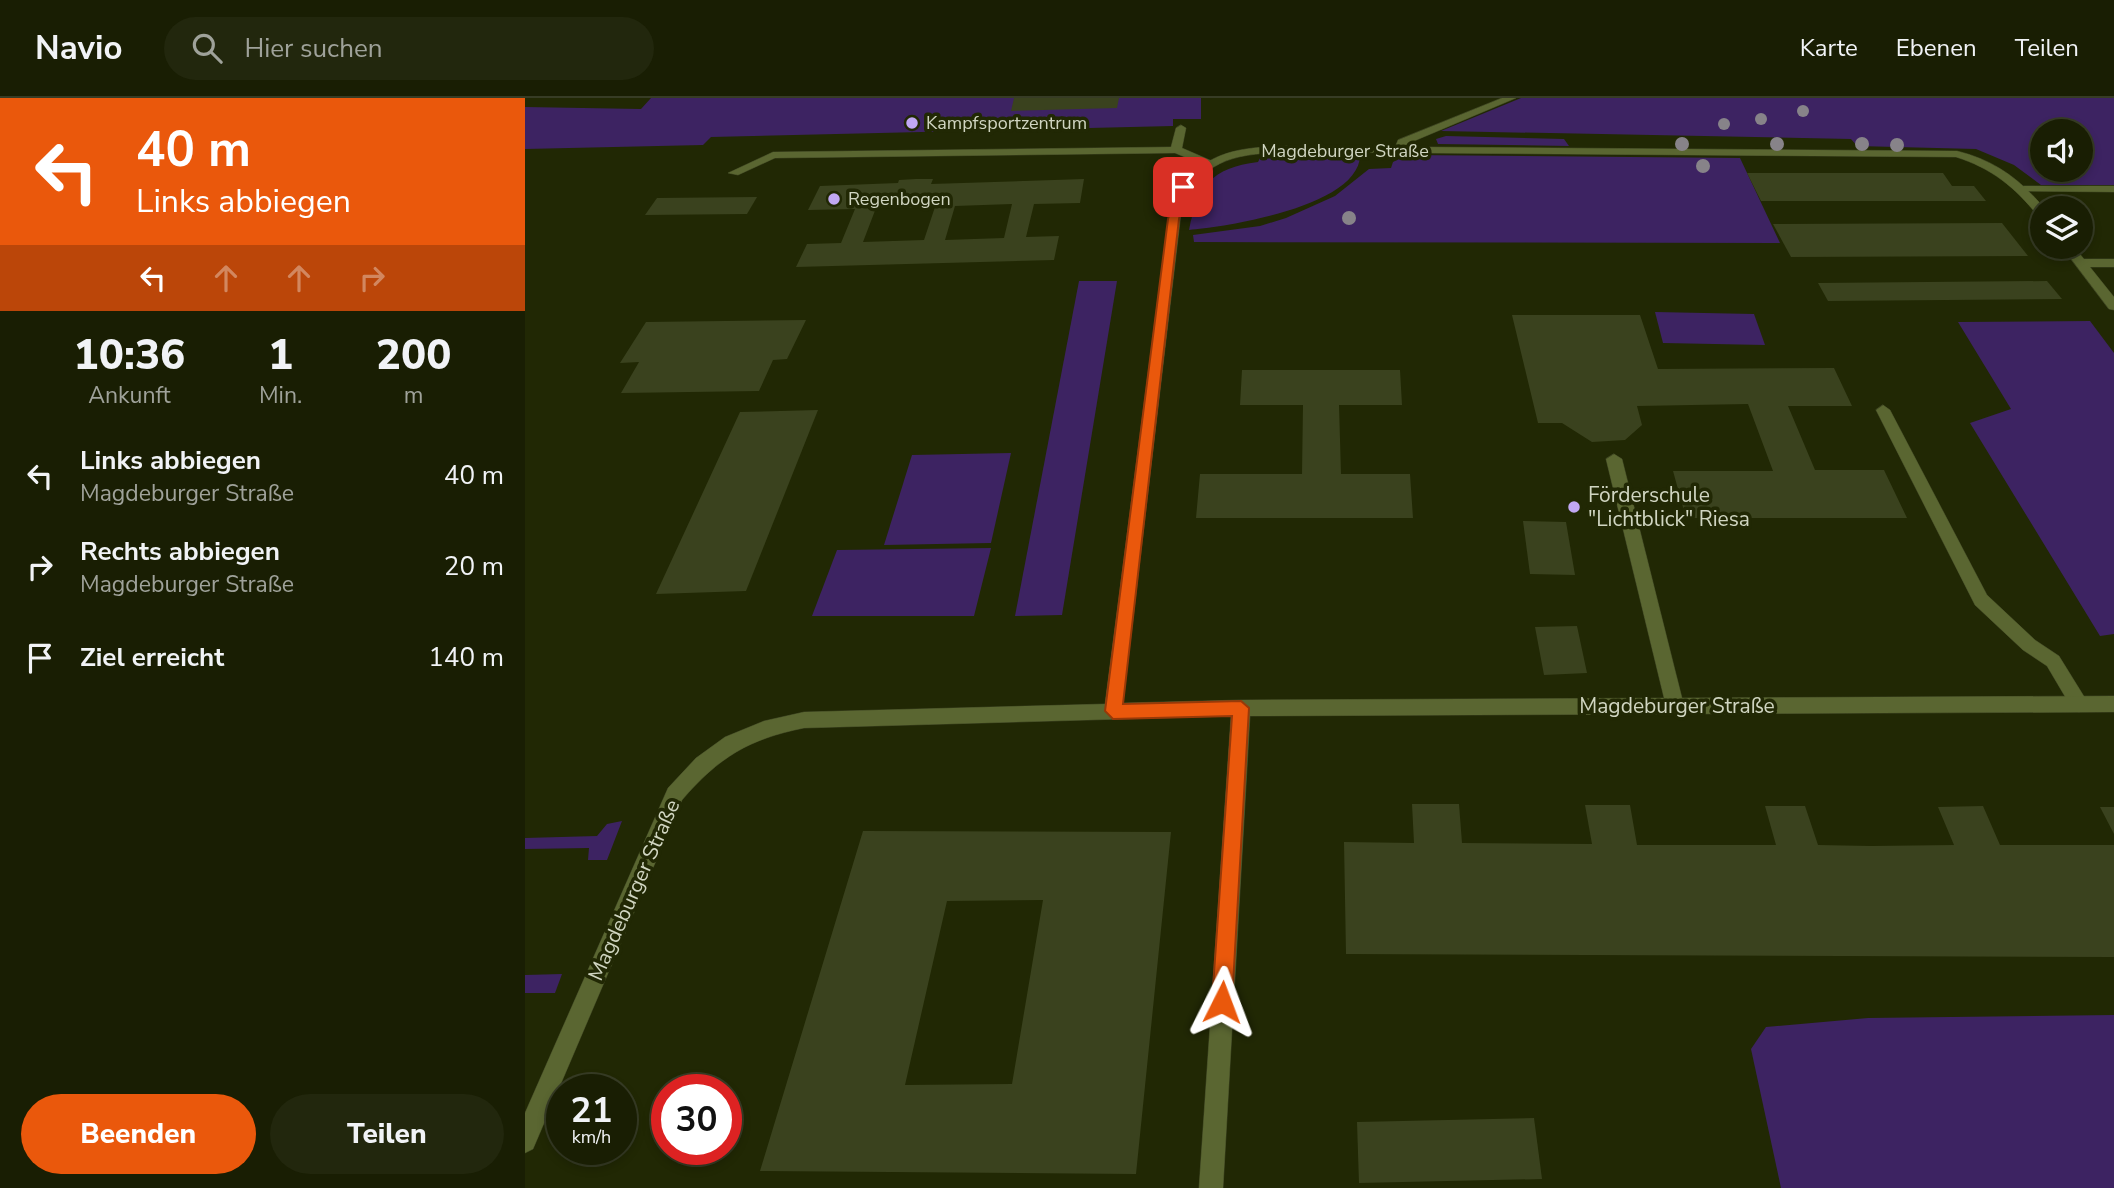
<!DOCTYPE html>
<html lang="de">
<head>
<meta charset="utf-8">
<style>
  body { margin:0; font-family:"Nunito Sans",sans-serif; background:#22270d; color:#f1f3f6; height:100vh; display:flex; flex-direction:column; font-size:26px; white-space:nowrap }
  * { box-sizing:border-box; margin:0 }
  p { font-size:23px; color:#9fa29a }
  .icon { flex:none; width:38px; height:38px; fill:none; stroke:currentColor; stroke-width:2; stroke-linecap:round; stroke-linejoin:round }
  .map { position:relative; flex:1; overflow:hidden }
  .panel { display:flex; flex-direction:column; background:#191e03; width:525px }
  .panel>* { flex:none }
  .top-card { background:#ea580c; color:#fff; overflow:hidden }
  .tools { position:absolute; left:1505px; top:21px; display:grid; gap:14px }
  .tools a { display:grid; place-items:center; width:63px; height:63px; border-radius:50%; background:#191e03; box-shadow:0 4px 10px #0003,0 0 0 2px #373c25; font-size:35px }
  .speed { position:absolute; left:21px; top:976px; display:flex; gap:14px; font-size:35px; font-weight:700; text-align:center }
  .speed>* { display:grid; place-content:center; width:91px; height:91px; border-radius:50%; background:#191e03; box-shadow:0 4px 10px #0003,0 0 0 2px #373c25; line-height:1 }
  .speed small { font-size:18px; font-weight:400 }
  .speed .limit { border:10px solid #d22; background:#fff; color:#111 }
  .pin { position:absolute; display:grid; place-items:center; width:60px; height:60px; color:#fff; margin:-30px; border-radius:14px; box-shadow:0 4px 10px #0006 }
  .me { position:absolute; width:77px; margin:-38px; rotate:3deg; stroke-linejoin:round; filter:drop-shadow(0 0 5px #0008) }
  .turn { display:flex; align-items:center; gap:24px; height:147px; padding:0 21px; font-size:32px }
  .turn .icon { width:91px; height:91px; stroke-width:2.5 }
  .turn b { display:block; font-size:49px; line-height:60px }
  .lanes { display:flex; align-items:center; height:66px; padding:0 21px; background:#0003; justify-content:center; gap:35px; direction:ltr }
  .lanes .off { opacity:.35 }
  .eta { display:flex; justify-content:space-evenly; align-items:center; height:119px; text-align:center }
  .eta b { font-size:42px; font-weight:800; line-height:49px }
  .button { display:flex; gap:14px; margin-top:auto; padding:14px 21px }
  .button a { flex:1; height:80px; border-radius:42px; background:#ea580c; color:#fff; font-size:28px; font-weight:800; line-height:80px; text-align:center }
  .button a+a { background:#22270d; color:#f1f3f6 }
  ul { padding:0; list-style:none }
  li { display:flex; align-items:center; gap:21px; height:91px; padding:0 21px }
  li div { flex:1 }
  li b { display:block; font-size:26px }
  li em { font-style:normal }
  header { display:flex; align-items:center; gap:42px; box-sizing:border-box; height:98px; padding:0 35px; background:#191e03; border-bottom:2px solid #373c25 }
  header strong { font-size:33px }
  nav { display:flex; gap:38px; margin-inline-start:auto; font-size:24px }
  .search { width:490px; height:63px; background:#22270d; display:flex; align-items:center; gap:18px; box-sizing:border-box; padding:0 24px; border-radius:38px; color:#9fa29a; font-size:26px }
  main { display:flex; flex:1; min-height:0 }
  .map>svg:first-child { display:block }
</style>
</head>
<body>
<header>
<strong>Navio</strong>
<div class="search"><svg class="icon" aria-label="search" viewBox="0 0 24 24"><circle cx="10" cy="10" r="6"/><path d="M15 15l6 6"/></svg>Hier suchen</div>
<nav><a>Karte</a><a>Ebenen</a><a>Teilen</a></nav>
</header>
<main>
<section class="panel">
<div class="top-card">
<div class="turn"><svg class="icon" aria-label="left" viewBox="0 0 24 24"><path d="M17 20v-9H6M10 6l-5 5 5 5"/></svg><div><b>40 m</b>Links abbiegen</div></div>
<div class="lanes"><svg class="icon" aria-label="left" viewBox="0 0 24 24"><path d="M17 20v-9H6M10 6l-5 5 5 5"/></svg><svg class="icon off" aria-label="ahead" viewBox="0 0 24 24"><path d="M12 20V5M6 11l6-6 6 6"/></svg><svg class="icon off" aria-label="ahead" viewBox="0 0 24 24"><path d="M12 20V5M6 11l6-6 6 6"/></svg><svg class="icon off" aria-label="right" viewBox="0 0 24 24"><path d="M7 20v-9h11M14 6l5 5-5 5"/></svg></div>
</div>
<div class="eta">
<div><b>10:36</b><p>Ankunft</p></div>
<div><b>1</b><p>Min.</p></div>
<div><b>200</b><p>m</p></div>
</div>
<ul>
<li><svg class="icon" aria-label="left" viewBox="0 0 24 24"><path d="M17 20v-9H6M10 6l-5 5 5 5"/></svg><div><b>Links abbiegen</b><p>Magdeburger Straße</p></div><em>40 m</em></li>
<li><svg class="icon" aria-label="right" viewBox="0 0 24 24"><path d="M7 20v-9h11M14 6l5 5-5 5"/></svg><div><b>Rechts abbiegen</b><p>Magdeburger Straße</p></div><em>20 m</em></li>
<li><svg class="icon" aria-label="arrive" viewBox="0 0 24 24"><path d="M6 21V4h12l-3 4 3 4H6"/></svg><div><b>Ziel erreicht</b></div><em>140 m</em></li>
</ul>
<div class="button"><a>Beenden</a><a>Teilen</a></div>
</section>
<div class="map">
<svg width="1589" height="1090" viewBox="0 0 1589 1090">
  <rect width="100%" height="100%" fill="#212804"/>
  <g fill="#3d2362" fill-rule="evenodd">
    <polygon points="126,0 676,0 676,21 648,21 648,28 186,39 178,47 0,51 0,9 116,11"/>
    <path d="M996,0h593v87h-73l-27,-20 -38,-16 -119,-3 -6,-7 -410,-8zM1517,33h39v39h-39z"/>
    <polygon points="921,38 1039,41 1044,48 913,46 911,41"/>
    <path d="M835,57c0,51 -133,72 -171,75 9,-44 22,-62 69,-68l3,-6z"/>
    <polygon points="882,57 1215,60 1255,145 669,144 668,137 735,128 761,120 810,98 844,71 866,70 868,64"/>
    <polygon points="554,183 592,183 537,517 490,518"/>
    <polygon points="1130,214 1229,216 1240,247 1138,245"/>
    <polygon points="1565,223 1589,255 1589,536 1575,538 1445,325 1486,311 1433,224"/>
    <polygon points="486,355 466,445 359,447 387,357"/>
    <polygon points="466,450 449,518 287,518 312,452"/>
    <polygon points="97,723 82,762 63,762 64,750 0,751 0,740 72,738 82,726"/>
    <polygon points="37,876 30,895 0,895 0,877"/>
    <polygon points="1589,917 1589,1090 1256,1090 1226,951 1241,929 1343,920"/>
  </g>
  <g fill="#3a421e" fill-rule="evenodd">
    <polygon points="489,0 594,0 592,10 486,13"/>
    <polygon points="1222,75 1418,75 1427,88 1449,88 1461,103 1236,103"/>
    <path d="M391,81h17l-2,5 153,-5 -4,24 -46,1 -8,33 33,-1 -5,24 -258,7 11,-23 34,-1 14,-34 -47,1 12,-24 78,-3 1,-3zM487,106l-8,34 -59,2 10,-34zM410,109l-11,33 -61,2 13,-34z"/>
    <polygon points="232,99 222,116 120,117 132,100"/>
    <polygon points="1477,125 1503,158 1266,159 1248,126"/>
    <polygon points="1522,183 1537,201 1303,203 1293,185"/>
    <polygon points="987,217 1115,217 1133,271 1309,270 1327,308 1263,308 1290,372 1359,372 1382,420 1161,420 1148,373 1248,373 1223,306 1112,308 1117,327 1100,342 1067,344 1037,325 1013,325"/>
    <polygon points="281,222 262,261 248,262 234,293 96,295 114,264 95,265 121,224"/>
    <polygon points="717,272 875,272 877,307 814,307 816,376 885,376 888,420 671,420 675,376 777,376 778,307 715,307"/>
    <polygon points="293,312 221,493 131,496 215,314"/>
    <polygon points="998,423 1041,424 1050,477 1005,476"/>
    <polygon points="1052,528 1062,575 1019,577 1010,529"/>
    <polygon points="887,706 934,706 937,745 1067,746 1060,707 1105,707 1112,747 1251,747 1240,708 1280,708 1293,747 1346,748 1429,747 1413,709 1458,708 1475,747 1589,747 1589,859 821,856 819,744 889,745"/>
    <polygon points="1575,709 1589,709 1589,736"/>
    <path d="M338,733l308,1 -35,342 -376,-3zM518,802l-31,184 -107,1 42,-184z"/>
    <polygon points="1009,1020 1017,1081 834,1085 832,1024"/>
  </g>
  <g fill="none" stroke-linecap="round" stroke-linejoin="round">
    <defs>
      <g id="lane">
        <polygon points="977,0 991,0 882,46 879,54 869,52 873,42"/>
        <polygon points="656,27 661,30 657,50 687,63 687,67 679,67 650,55 250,60 213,77 203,75 248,54 646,49 651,30"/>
        <polygon points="1499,88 1589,88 1589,94 1495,93 1493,91"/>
        <polygon points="1358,307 1365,312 1462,497 1510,542 1534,558 1560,600 1563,606 1560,612 1554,614 1548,612 1522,568 1498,552 1450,507 1351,312"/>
        <polygon points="1089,356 1097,361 1159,608 1156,614 1150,616 1144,614 1141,608 1081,361"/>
      </g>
      <g id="street">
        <path d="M765,48l667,5c37,9 63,28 87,57l-2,9 -4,-1c-23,-29 -47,-48 -82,-59l-666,-5c-50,2 -84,4 -108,53l-59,498 118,-3 873,-4v16l-864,4 -27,472h-24l32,-472 -427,12c-55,11 -85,29 -122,72l-149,349 -8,4v-40l143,-325 28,-30 29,-21 39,-16 40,-9 301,-8 65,-499c28,-53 64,-58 120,-59z"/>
        <polygon points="1537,149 1549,149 1559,161 1589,161 1589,169 1565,169 1589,199 1589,212 1584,211"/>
      </g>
    </defs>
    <use href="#lane" stroke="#3d4422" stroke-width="1"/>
    <use href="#street" stroke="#3d4422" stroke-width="1"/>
    <use href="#lane" fill="#5a6631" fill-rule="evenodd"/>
    <use href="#street" fill="#5a6631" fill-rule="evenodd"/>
  </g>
  <g fill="#878389">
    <circle cx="1278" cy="13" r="6"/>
    <circle cx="1236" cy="21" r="6"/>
    <circle cx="1199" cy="26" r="6"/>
    <circle cx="1157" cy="46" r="7"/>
    <circle cx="1252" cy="46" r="7"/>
    <circle cx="1337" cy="46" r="7"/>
    <circle cx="1372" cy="47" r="7"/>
    <circle cx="1178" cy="68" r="7"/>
    <circle cx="824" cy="120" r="7"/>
  </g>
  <polygon fill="#ea580c" stroke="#983908" stroke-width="2" points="658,86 663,89 654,121 598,606 716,603 724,610 707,904 705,911 697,914 690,911 687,904 707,618 588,621 580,613 643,121 653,89"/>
  <g fill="#c1a8f3" stroke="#212804" stroke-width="2.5">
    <circle cx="387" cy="25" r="7"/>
    <circle cx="309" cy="101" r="7"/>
    <circle cx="1049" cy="409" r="7"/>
  </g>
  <g text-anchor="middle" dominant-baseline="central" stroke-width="7" stroke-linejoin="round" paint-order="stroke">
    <g font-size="18" fill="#d0d5c1" stroke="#212804" text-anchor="start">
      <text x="401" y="25">Kampfsportzentrum</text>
      <text x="323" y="101">Regenbogen</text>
    </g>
    <g font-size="18" fill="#d0d5c1" stroke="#212804">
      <text x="820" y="53">Magdeburger Straße</text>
    </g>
    <g font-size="21" fill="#d0d5c1" stroke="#212804" text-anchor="start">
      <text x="1063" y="397">Förderschule<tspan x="1063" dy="24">"Lichtblick" Riesa</tspan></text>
    </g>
    <g font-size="21" fill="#d0d5c1" stroke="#212804">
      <text x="1152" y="608">Magdeburger Straße</text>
      <text transform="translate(109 792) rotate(-66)">Magdeburger Straße</text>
    </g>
  </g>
</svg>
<div class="tools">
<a><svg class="icon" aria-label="sound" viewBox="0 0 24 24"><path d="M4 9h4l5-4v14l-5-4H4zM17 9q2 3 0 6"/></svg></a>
<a><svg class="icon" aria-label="layers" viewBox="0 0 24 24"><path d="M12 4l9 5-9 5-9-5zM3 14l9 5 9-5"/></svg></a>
</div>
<div class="speed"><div>21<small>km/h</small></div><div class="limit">30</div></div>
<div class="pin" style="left:658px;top:89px;background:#d93025"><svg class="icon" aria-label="arrive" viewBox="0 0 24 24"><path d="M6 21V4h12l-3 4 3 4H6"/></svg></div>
<svg class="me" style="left:697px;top:904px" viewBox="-20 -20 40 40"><path d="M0-17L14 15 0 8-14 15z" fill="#ea580c" stroke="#fff" stroke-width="4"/></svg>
</div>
</main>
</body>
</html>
